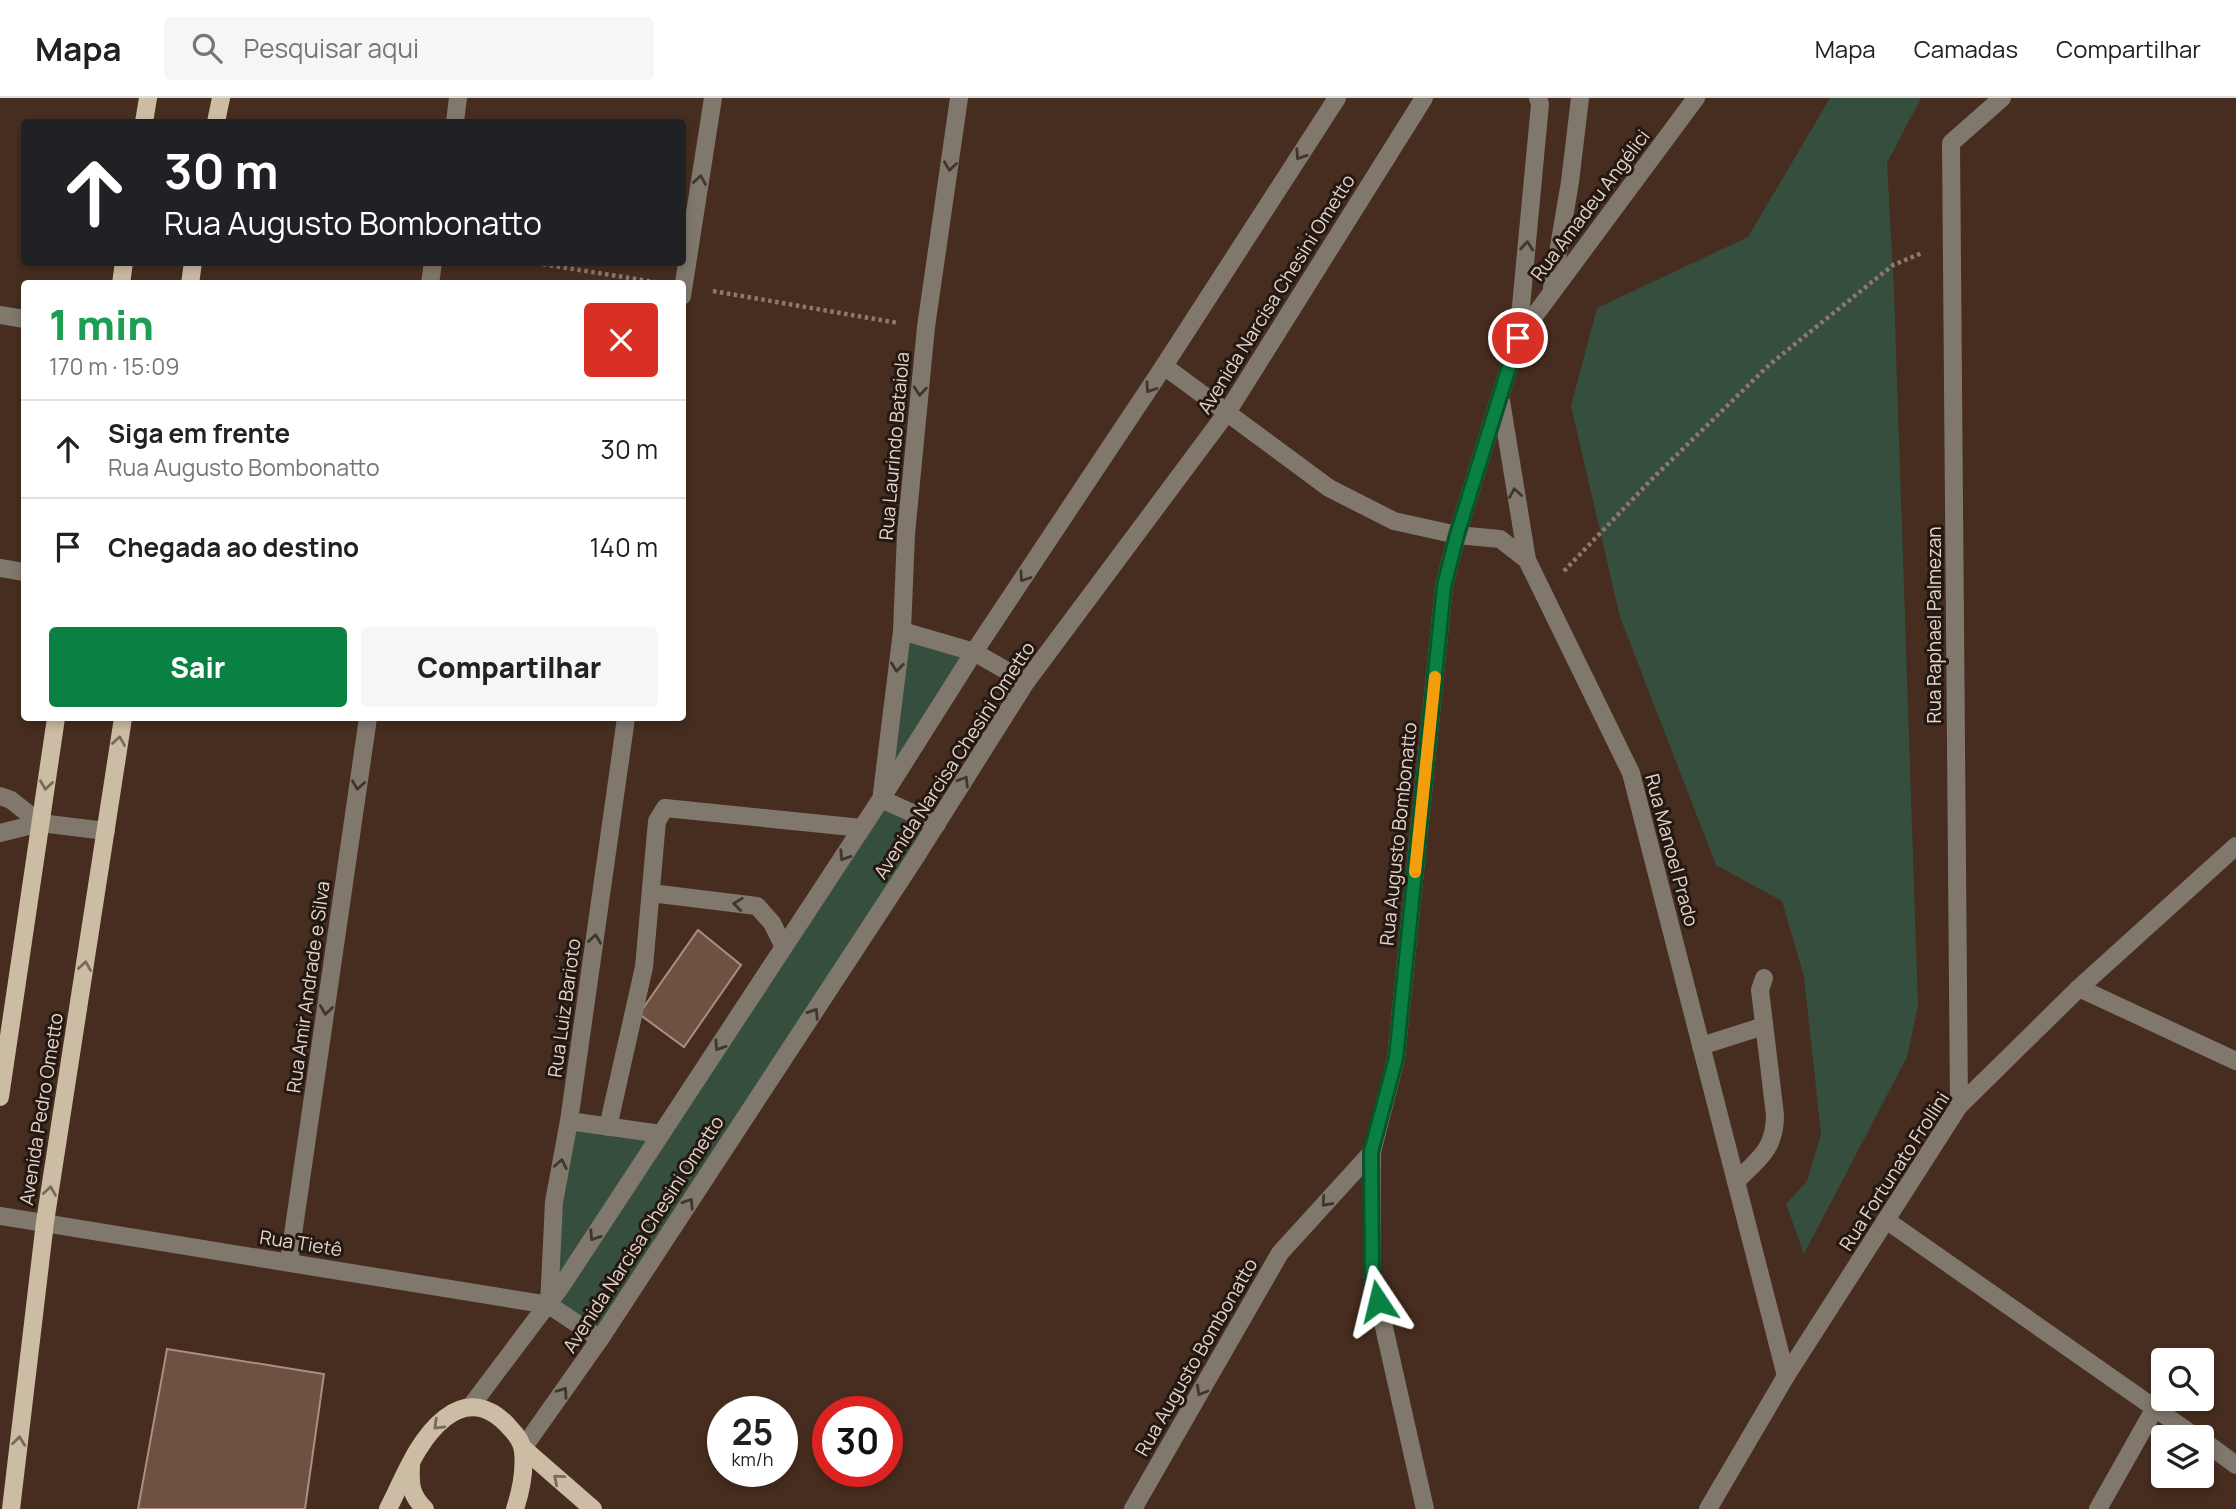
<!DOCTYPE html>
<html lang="pt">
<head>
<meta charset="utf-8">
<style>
  body { margin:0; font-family:Manrope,sans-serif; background:#f6f6f6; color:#202124; height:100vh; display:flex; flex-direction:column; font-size:26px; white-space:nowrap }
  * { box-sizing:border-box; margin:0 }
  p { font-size:23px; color:#757577 }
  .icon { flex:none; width:38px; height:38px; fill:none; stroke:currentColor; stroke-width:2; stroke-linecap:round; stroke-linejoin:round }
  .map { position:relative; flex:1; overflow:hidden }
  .drawer { position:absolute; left:21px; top:182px; width:665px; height:441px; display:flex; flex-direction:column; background:#fff; border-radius:7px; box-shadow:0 4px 10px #0003 }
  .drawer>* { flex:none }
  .hud { position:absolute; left:21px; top:21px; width:665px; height:147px; border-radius:7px; box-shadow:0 4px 10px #0003; background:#202124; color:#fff; overflow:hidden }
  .buttons { position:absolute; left:2151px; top:1250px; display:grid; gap:14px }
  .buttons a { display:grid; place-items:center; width:63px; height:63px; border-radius:7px; background:#fff; box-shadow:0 4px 10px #0003; font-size:35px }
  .speed { position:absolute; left:707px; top:1298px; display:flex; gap:14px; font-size:35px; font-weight:700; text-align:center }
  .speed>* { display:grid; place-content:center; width:91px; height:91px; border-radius:50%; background:#fff; box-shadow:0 4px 10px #0003; line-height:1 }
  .speed small { font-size:18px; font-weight:400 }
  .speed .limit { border:10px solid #d22; background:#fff; color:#111 }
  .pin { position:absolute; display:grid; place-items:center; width:60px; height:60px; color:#fff; margin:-30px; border:4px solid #fff; border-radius:50%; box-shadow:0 2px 7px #0007 }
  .me { position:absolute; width:77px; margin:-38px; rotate:350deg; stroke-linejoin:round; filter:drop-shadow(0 0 5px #0008) }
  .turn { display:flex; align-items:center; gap:24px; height:147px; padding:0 28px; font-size:32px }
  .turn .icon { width:91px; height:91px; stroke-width:2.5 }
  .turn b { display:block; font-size:49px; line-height:60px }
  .round { display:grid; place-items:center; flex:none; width:74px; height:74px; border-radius:7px; background:#f6f6f6 }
  .overview { display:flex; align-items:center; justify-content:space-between; height:119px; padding:0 28px }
  h1 { font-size:42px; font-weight:800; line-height:52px; color:#1e9e55 }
  .primary-button { display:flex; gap:14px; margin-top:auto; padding:14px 28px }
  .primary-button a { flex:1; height:80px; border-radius:7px; background:#0b8043; color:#fff; font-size:28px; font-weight:800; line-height:80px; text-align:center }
  .primary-button a+a { background:#f6f6f6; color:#202124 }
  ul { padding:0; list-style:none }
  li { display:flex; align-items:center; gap:21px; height:98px; padding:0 28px; border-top:2px solid #e0e0e0 }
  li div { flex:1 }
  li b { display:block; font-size:26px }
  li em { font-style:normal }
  header { display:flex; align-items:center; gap:42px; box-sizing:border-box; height:98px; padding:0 35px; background:#fff; border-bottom:2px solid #e0e0e0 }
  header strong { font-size:33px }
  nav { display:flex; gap:38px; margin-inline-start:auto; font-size:24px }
  .search { width:490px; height:63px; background:#f6f6f6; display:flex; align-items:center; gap:18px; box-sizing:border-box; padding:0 24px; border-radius:7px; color:#757577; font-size:26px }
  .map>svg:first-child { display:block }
</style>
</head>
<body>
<header>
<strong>Mapa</strong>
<div class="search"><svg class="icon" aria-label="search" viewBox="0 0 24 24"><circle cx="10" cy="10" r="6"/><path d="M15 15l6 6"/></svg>Pesquisar aqui</div>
<nav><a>Mapa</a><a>Camadas</a><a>Compartilhar</a></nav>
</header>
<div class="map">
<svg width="2236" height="1411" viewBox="0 0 2236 1411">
  <rect width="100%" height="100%" fill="#462d1f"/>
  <g fill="#354e3d">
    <polygon points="1830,0 1921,0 1887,65 1894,193 1918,908 1907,959 1804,1156 1786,1106 1807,1083 1821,1036 1804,879 1782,803 1716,767 1620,519 1571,308 1597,210 1748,139"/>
    <polygon points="905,539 967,557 887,682"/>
    <polygon points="884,706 931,729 599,1236 556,1205"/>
    <polygon points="572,1028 654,1040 553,1193 558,1106"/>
  </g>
  <g fill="#6d5242" stroke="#ac8e7d" stroke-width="2">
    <polygon points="698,832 741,867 684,949 639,916"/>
    <polygon points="167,1251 324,1276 305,1411 138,1411"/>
  </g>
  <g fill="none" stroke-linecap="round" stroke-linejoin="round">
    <g stroke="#8e796d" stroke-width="4.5" stroke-dasharray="3.5 3.5" stroke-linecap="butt">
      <polyline points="529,164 655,184"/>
      <polyline points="713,193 898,225"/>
      <polyline points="1564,473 1653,380 1769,267 1893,167 1922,155"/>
    </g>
    <g stroke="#81786d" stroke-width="18">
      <polyline points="455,24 458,0"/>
      <polyline points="430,186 433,164"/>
      <polyline points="1552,190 1570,84 1580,0"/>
      <polyline points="682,198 713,0"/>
      <polyline points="0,217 24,221"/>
      <polyline points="1518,240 1696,0"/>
      <polyline points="1164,268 1329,390 1394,423 1457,437 1500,441 1527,462 1631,675 1786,1278"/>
      <polyline points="1501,303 1527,462"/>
      <polyline points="0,470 24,474"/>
      <polyline points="902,533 974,554 1026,584"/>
      <polyline points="882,695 902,533 906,436 926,229 959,0"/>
      <polyline points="0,698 11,702 40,725"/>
      <polyline points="881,701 937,726"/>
      <polyline points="0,735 40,725 106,733"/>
      <polyline points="651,795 757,808 772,825 784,849"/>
      <polyline points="2079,890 2236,963"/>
      <polyline points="1701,948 1764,928"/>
      <polyline points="1959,1008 1951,45 2002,0"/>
      <polyline points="569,1023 661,1036"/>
      <polyline points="608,1029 644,869 657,723 665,710 862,730"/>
      <polyline points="1372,1054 1372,1176 1425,1411"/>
      <path d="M1736,1083c23,-22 39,-32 39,-66l-15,-125 4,-12"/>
      <polyline points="0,1118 549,1207 600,1241"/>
      <polyline points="1886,1122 2196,1339"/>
      <polyline points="289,1164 368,620"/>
      <polyline points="549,1207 554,1104 569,1023 626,620"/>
      <polyline points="471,1308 562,1187 881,701 974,554 1164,268 1337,0"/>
      <polyline points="2202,1342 2236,1367"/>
      <polyline points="523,1350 600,1241 915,760 1026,584 1228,313 1424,0"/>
      <polyline points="1133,1411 1280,1155 1372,1054 1396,960 1444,488 1457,437 1518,240 1540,6 1538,0"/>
      <polyline points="1708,1411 1786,1278 1959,1008 2079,890 2236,748"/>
      <polyline points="2098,1411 2155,1310"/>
    </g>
    <g stroke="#cdbca4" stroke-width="18">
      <polyline points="144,24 148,0"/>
      <polyline points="216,24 221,0"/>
      <polyline points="121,186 124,164"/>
      <polyline points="190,186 193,164"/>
      <polyline points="0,999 56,620"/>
      <polyline points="523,1350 593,1411"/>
      <path d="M411,1368c-1,19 0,30 14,43"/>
      <polyline points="11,1411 45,1124 123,620"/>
      <path d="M388,1411c16,-31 29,-69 57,-91 24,-19 47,-11 65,10 6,6 12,15 13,23 2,20 -2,40 -8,58"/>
    </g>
  </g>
  <defs><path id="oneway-chevron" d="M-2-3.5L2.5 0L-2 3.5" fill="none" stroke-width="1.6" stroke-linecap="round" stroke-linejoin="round" transform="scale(1.75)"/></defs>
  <g stroke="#40362d">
    <use href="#oneway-chevron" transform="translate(1300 57) rotate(123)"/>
    <use href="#oneway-chevron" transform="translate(950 68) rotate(98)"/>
    <use href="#oneway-chevron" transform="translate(700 82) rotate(-81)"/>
    <use href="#oneway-chevron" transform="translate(1527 148) rotate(-85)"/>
    <use href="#oneway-chevron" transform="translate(1150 290) rotate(124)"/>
    <use href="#oneway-chevron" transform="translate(920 293) rotate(95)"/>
    <use href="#oneway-chevron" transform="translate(1515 395) rotate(-99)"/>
    <use href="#oneway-chevron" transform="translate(1024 479) rotate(124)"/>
    <use href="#oneway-chevron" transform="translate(897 569) rotate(97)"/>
    <use href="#oneway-chevron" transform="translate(964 683) rotate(-58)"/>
    <use href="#oneway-chevron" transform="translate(358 687) rotate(98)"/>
    <use href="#oneway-chevron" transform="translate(844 758) rotate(123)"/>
    <use href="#oneway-chevron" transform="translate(738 806) rotate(-173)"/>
    <use href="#oneway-chevron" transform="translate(595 841) rotate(-82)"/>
    <use href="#oneway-chevron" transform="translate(326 912) rotate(98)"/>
    <use href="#oneway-chevron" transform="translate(814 915) rotate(-57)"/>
    <use href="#oneway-chevron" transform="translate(719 948) rotate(123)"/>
    <use href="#oneway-chevron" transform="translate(561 1066) rotate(-79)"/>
    <use href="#oneway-chevron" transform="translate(1326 1104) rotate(132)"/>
    <use href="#oneway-chevron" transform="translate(689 1105) rotate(-57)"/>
    <use href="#oneway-chevron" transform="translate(594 1138) rotate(123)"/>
    <use href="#oneway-chevron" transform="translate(1201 1293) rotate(120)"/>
    <use href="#oneway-chevron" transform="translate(563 1294) rotate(-55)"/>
  </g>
  <g stroke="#786a5b">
    <use href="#oneway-chevron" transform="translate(119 643) rotate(-81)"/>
    <use href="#oneway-chevron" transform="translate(46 687) rotate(98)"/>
    <use href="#oneway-chevron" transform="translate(85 868) rotate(-81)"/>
    <use href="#oneway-chevron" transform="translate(50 1093) rotate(-81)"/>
    <use href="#oneway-chevron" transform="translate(438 1327) rotate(136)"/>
    <use href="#oneway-chevron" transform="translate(19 1343) rotate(-83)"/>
    <use href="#oneway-chevron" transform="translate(558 1381) rotate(-139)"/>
  </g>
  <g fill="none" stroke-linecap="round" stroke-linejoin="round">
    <defs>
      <polyline id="route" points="1378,1203 1372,1176 1371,1054 1396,960 1444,488 1457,437 1518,240"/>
    </defs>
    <use href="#route" stroke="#07532c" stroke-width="18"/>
    <use href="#route" stroke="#0b8043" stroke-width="12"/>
    <polyline stroke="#f59e0b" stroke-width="12" points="1415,774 1435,579"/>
  </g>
  <g text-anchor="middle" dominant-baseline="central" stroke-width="6" stroke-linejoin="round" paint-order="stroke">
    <g font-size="19" fill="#e4d4ca" stroke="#241912">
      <text transform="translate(1590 107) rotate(-53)">Rua Amadeu Angélici</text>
      <text transform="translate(1276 196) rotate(-58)">Avenida Narcisa Chesini Ometto</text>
      <text transform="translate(894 348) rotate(-85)">Rua Laurindo Bataiola</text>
      <text transform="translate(1934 527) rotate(-90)">Rua Raphael Palmezan</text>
      <text transform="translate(954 662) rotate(-57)">Avenida Narcisa Chesini Ometto</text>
      <text transform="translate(1398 736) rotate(-84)">Rua Augusto Bombonatto</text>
      <text transform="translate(1672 752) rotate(75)">Rua Manoel Prado</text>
      <text transform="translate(308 889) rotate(-82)">Rua Amir Andrade e Silva</text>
      <text transform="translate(564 910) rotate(-82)">Rua Luiz Barioto</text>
      <text transform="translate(41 1011) rotate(-81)">Avenida Pedro Ometto</text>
      <text transform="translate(1894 1073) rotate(-57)">Rua Fortunato Frollini</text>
      <text transform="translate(643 1136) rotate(-57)">Avenida Narcisa Chesini Ometto</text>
      <text transform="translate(301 1145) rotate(9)">Rua Tietê</text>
      <text transform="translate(1196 1259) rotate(-60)">Rua Augusto Bombonatto</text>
    </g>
  </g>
</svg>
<div class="buttons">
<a><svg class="icon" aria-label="search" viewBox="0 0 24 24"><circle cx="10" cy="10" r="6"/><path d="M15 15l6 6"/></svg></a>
<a><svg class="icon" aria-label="layers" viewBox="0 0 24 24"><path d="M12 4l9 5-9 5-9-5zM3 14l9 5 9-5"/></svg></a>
</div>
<div class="speed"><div>25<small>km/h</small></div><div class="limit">30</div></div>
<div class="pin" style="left:1518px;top:240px;background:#d93025"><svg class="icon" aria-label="arrive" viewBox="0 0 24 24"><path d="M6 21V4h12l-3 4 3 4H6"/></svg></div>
<svg class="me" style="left:1378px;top:1203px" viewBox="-20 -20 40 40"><path d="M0-17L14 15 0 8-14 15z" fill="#0b8043" stroke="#fff" stroke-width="4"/></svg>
<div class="hud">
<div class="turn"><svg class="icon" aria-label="ahead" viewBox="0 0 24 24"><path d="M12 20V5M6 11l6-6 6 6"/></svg><div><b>30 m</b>Rua Augusto Bombonatto</div></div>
</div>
<section class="drawer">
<div class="overview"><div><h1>1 min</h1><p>170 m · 15:09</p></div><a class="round" style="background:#d93025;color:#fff"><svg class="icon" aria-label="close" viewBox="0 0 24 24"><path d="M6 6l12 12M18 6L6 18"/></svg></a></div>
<ul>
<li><svg class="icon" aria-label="ahead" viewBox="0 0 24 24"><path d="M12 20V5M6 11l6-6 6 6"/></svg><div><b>Siga em frente</b><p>Rua Augusto Bombonatto</p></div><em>30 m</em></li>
<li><svg class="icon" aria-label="arrive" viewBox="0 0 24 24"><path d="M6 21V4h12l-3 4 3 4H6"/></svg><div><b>Chegada ao destino</b></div><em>140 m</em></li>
</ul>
<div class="primary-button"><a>Sair</a><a>Compartilhar</a></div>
</section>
</div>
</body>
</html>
